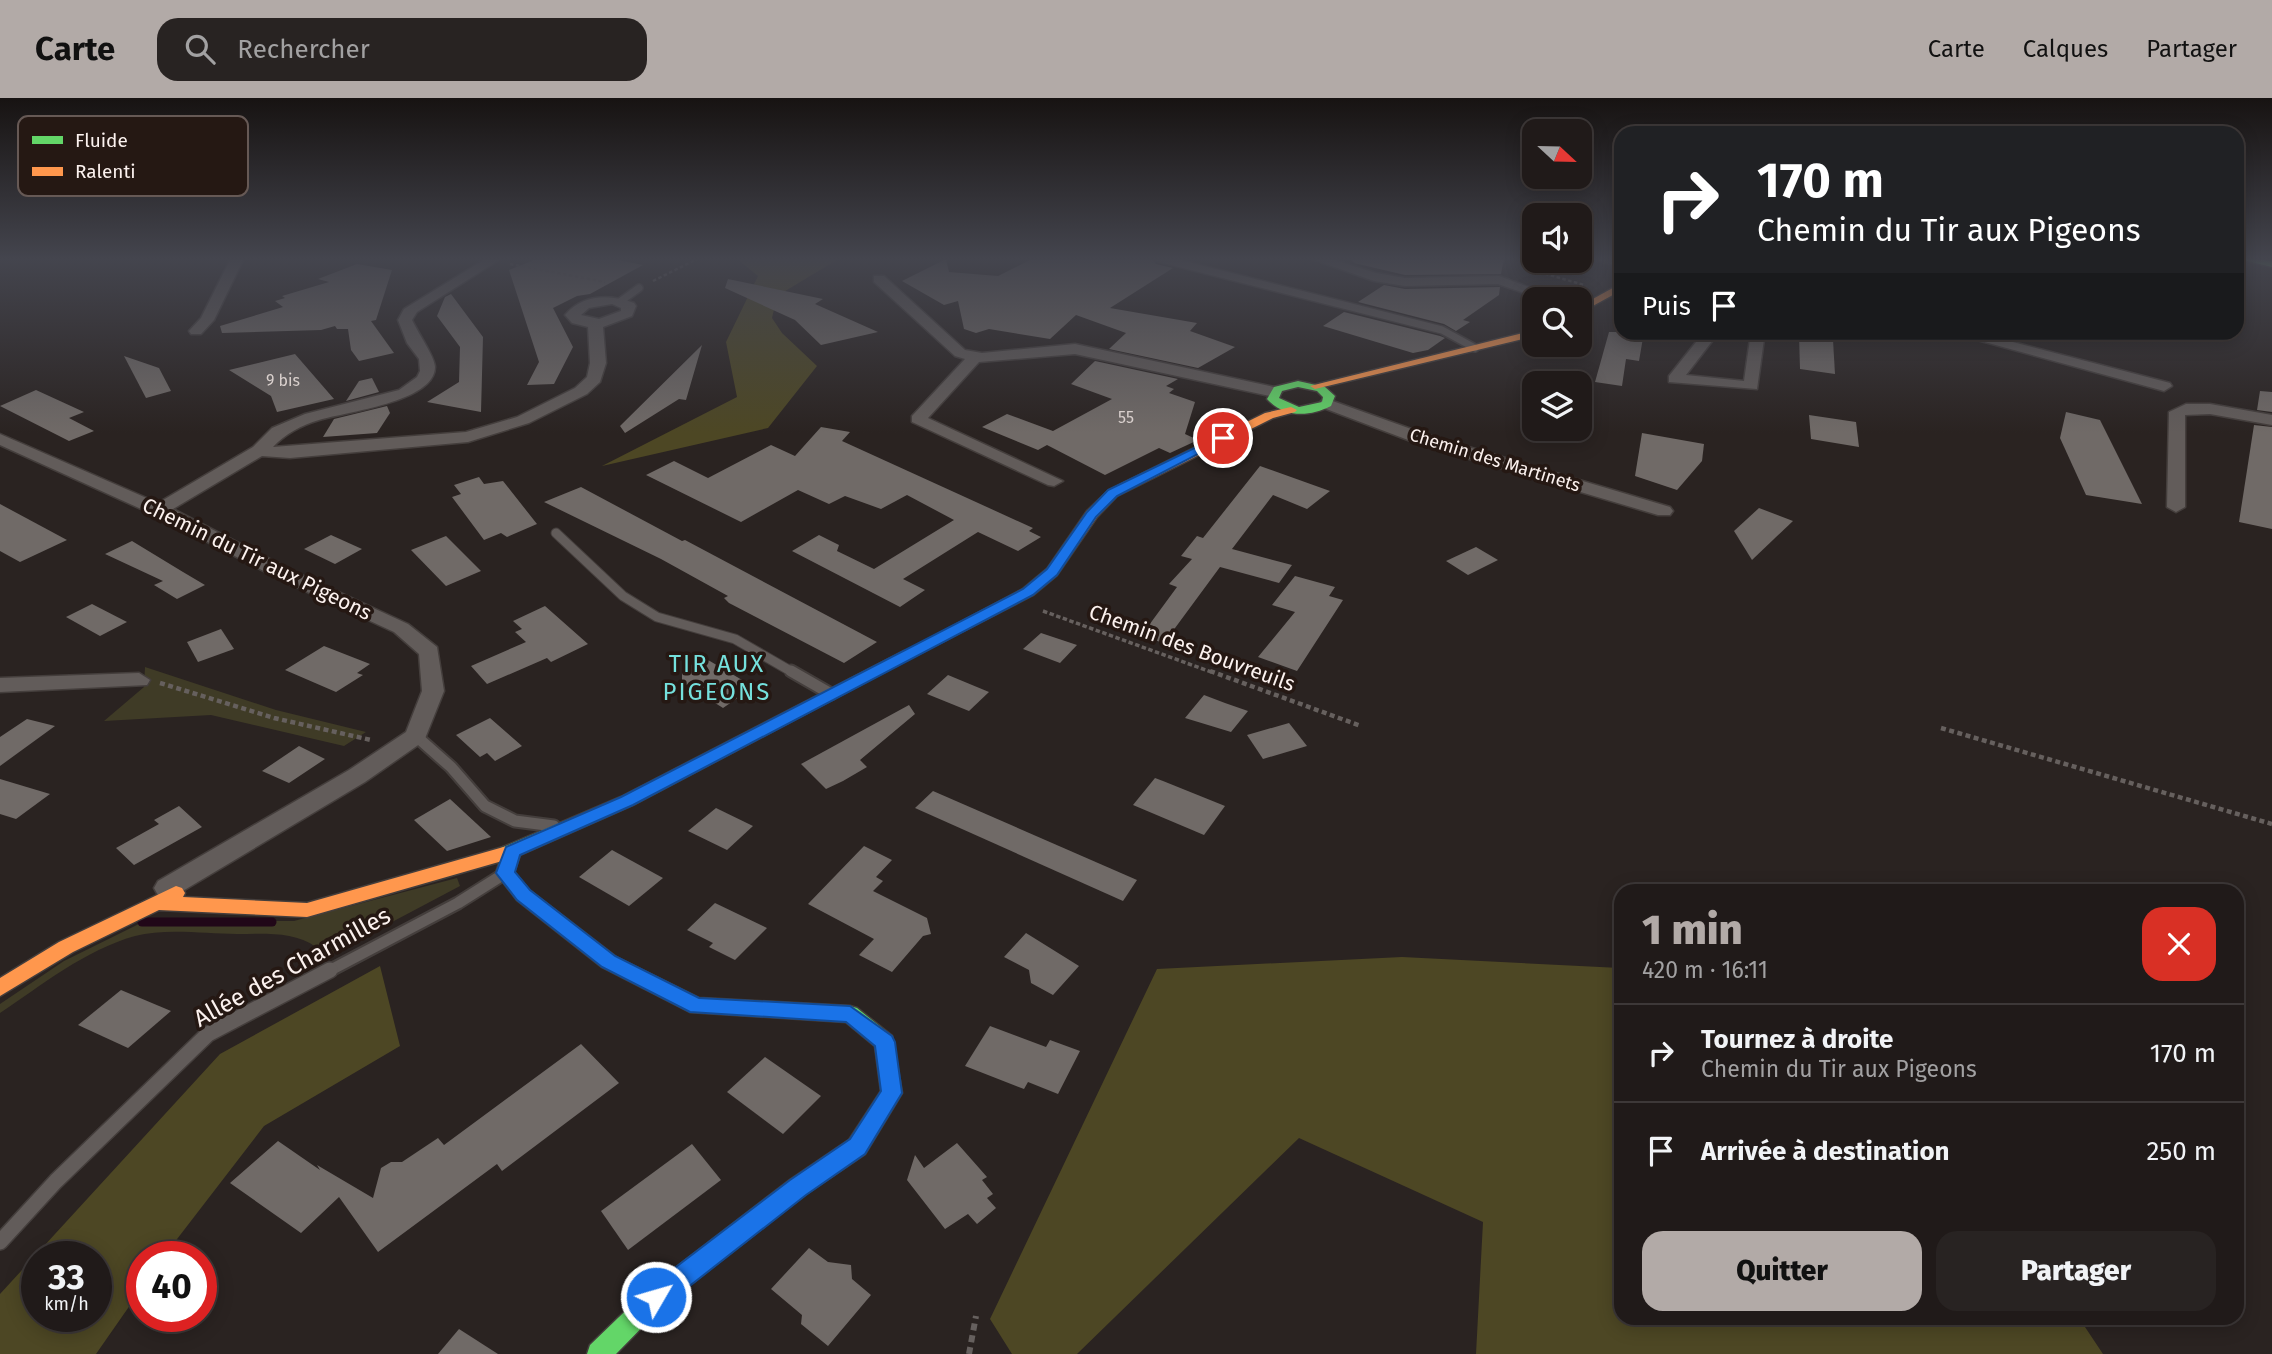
<!DOCTYPE html>
<html lang="fr">
<head>
<meta charset="utf-8">
<style>
  body { margin:0; font-family:"Fira Sans",sans-serif; background:#282322; color:#f1f3f6; height:100vh; display:flex; flex-direction:column; font-size:26px; white-space:nowrap }
  * { box-sizing:border-box; margin:0 }
  p { font-size:23px; color:#a2a1a2 }
  .icon { flex:none; width:38px; height:38px; fill:none; stroke:currentColor; stroke-width:2; stroke-linecap:round; stroke-linejoin:round }
  .map { position:relative; flex:1; overflow:hidden }
  .details { position:absolute; left:1614px; top:786px; width:630px; height:441px; display:flex; flex-direction:column; background:#201a19; border-radius:21px; box-shadow:0 4px 18px #0003,0 0 0 2px #3d3838 }
  .details>* { flex:none }
  .guide { position:absolute; left:1614px; top:28px; width:630px; height:214px; border-radius:21px; box-shadow:0 4px 18px #0003,0 0 0 2px #3d3838; background:#202124; color:#fff; overflow:hidden }
  .needle { width:46px; rotate:112deg }
  .controls { position:absolute; left:1522px; top:21px; display:grid; gap:14px }
  .controls a { display:grid; place-items:center; width:70px; height:70px; border-radius:14px; background:#201a19; box-shadow:0 4px 18px #0003,0 0 0 2px #3d3838; font-size:35px }
  .speed { position:absolute; left:21px; top:1143px; display:flex; gap:14px; font-size:35px; font-weight:700; text-align:center }
  .speed>* { display:grid; place-content:center; width:91px; height:91px; border-radius:50%; background:#201a19; box-shadow:0 4px 18px #0003,0 0 0 2px #3d3838; line-height:1 }
  .speed small { font-size:18px; font-weight:400 }
  .speed .limit { border:10px solid #d22; background:#fff; color:#111 }
  .pin { position:absolute; display:grid; place-items:center; width:60px; height:60px; color:#fff; margin:-30px; border:4px solid #fff; border-radius:50%; box-shadow:0 2px 7px #0007 }
  .me { position:absolute; width:77px; margin:-38px; rotate:52deg; stroke-linejoin:round; filter:drop-shadow(0 0 5px #0008) }
  .turn { display:flex; align-items:center; gap:24px; height:147px; padding:0 28px; font-size:32px }
  .turn .icon { width:91px; height:91px; stroke-width:2.5 }
  .turn b { display:block; font-size:49px; line-height:60px }
  .then { display:flex; align-items:center; height:66px; padding:0 28px; background:#0003; gap:14px; font-size:26px }
  .round { display:grid; place-items:center; flex:none; width:74px; height:74px; border-radius:21px; background:#282322 }
  .head { display:flex; align-items:center; justify-content:space-between; height:119px; padding:0 28px }
  h1 { font-size:42px; font-weight:800; line-height:52px; color:#b2aaa7 }
  .action { display:flex; gap:14px; margin-top:auto; padding:14px 28px }
  .action a { flex:1; height:80px; border-radius:21px; background:#b2aaa7; color:#111; font-size:28px; font-weight:800; line-height:80px; text-align:center }
  .action a+a { background:#282322; color:#f1f3f6 }
  ul { padding:0; list-style:none }
  li { display:flex; align-items:center; gap:21px; height:98px; padding:0 28px; border-top:2px solid #3d3838 }
  li div { flex:1 }
  li b { display:block; font-size:26px }
  li em { font-style:normal }
  header { display:flex; align-items:center; gap:42px; box-sizing:border-box; height:98px; padding:0 35px; background:#b2aaa7; color:#111 }
  header strong { font-size:33px }
  nav { display:flex; gap:38px; margin-inline-start:auto; font-size:24px }
  .search { width:490px; height:63px; background:#282322; display:flex; align-items:center; gap:18px; box-sizing:border-box; padding:0 24px; border-radius:21px; color:#a2a1a2; font-size:26px }
  .map>svg:first-child { display:block }
</style>
</head>
<body>
<header>
<strong>Carte</strong>
<div class="search"><svg class="icon" aria-label="search" viewBox="0 0 24 24"><circle cx="10" cy="10" r="6"/><path d="M15 15l6 6"/></svg>Rechercher</div>
<nav><a>Carte</a><a>Calques</a><a>Partager</a></nav>
</header>
<div class="map">
<svg width="2272" height="1256" viewBox="0 0 2272 1256">
  <rect width="100%" height="100%" fill="#2a2321"/>
  <g fill="#3f3b26">
    <polygon points="145,569 276,612 366,634 344,648 211,617 104,623 144,589"/>
    <path d="M457,780l3,8 -151,80 7,-11v-8c-22,-16 -53,-13 -79,-13 -32,0 -71,-6 -102,2 -50,14 -93,49 -135,77v-9l64,-43 81,-40h149z"/>
  </g>
  <g fill="#4d4724" fill-rule="evenodd">
    <polygon points="736,160 840,160 777,198 772,220 782,235 817,268 768,330 602,368 737,299 726,244 758,178"/>
    <polygon points="1402,859 1620,870 1620,1220 2079,1220 2103,1256 1476,1256 1483,1124 1299,1040 1077,1256 1012,1256 990,1221 1157,871"/>
    <path d="M380,868l20,80 -136,80 -100,130h-22v32l-46,66h-96v-60l220,-240zM37,1158h59v60h-59z"/>
  </g>
  <g fill="none" stroke-linecap="round" stroke-linejoin="round">
    <polyline stroke="#210718" stroke-width="9" points="142,824 272,824"/>
  </g>
  <g fill="#706a67">
    <polygon points="539,160 608,160 643,167 590,196 577,198 553,210 573,249 554,286 527,287 539,264 509,172"/>
    <polygon points="1034,160 1152,160 1156,166 1173,170 1110,210 1197,225 1190,233 1235,249 1198,270 1109,251 1126,235 1076,217 1050,241 989,231 976,235 964,231 958,203 944,207 902,183 946,161 949,174 998,178"/>
    <polygon points="1350,160 1420,160 1421,163 1426,160 1504,160 1501,176 1405,177 1354,165"/>
    <polygon points="357,166 392,172 376,222 371,223 394,255 359,263 351,252 348,231 337,231 335,228 321,232 222,235 220,228 283,209 275,203 285,200 282,198 329,184 318,181"/>
    <polygon points="728,181 823,201 815,206 878,234 821,247 795,222 725,190"/>
    <polygon points="1384,187 1405,191 1500,189 1499,197 1463,222 1470,224 1456,233 1444,226 1358,204"/>
    <polygon points="451,196 483,239 481,314 427,304 459,284 460,249 437,218 445,199"/>
    <polygon points="1344,214 1440,238 1445,240 1428,252 1413,255 1323,228"/>
    <polygon points="1609,234 1644,234 1639,263 1626,261 1622,288 1595,284"/>
    <polygon points="1799,237 1833,242 1835,276 1800,271"/>
    <polygon points="702,247 686,302 679,301 625,335 620,328"/>
    <polygon points="295,256 334,301 277,314 271,298 229,272"/>
    <polygon points="124,258 159,270 171,293 146,300"/>
    <polygon points="1095,263 1178,281 1166,288 1174,291 1169,295 1195,304 1185,336 1198,342 1170,355 1159,350 1105,377 1047,347 1038,352 982,329 1007,316 1053,333 1112,301 1071,286"/>
    <polygon points="372,280 379,294 346,303 359,283"/>
    <polygon points="36,292 84,314 69,320 94,333 69,343 0,308"/>
    <polygon points="2260,293 2272,294 2272,314 2257,312"/>
    <polygon points="387,308 390,315 377,335 323,339 334,321"/>
    <polygon points="2066,314 2100,322 2142,406 2086,397 2060,340"/>
    <polygon points="1809,317 1856,324 1859,349 1811,341"/>
    <polygon points="2254,327 2272,329 2272,431 2239,424"/>
    <polygon points="821,329 850,334 842,343 1033,430 1029,433 1041,439 1018,453 978,434 903,481 925,492 900,509 792,453 819,437 839,447 837,453 874,471 954,422 907,397 881,411 845,398 829,406 798,392 741,424 646,377 674,363 708,380 771,347 795,358"/>
    <polygon points="1642,335 1704,346 1702,363 1677,392 1635,378"/>
    <polygon points="1260,368 1330,393 1307,411 1273,397 1232,451 1292,467 1279,485 1220,469 1164,545 1141,538 1177,489 1169,486 1192,461 1181,458 1197,438 1203,440"/>
    <polygon points="479,379 484,386 503,383 537,426 507,439 501,435 484,442 452,399 461,396 454,387"/>
    <polygon points="581,389 682,443 685,442 877,544 844,565 729,505 724,500 728,498 661,461 544,404"/>
    <polygon points="0,406 67,442 20,464 0,453"/>
    <polygon points="1759,410 1793,423 1752,462 1734,433"/>
    <polygon points="331,437 362,451 335,466 304,451"/>
    <polygon points="446,438 481,473 446,488 411,452"/>
    <polygon points="132,443 183,474 205,487 177,501 154,487 163,483 105,456"/>
    <polygon points="1476,449 1498,462 1468,477 1446,463"/>
    <polygon points="1295,478 1335,489 1329,498 1343,502 1297,573 1258,559 1295,514 1272,507"/>
    <polygon points="92,506 127,524 100,538 66,519"/>
    <polygon points="545,508 588,546 551,564 547,560 487,586 471,568 526,544 515,534 522,531 513,523"/>
    <polygon points="221,531 234,551 198,564 187,544"/>
    <polygon points="1041,535 1077,547 1060,565 1023,551"/>
    <polygon points="324,548 370,566 357,575 363,577 336,594 285,572"/>
    <polygon points="703,559 754,589 723,610 682,584 682,573"/>
    <polygon points="948,577 989,594 969,613 927,596"/>
    <polygon points="1204,597 1225,605 1248,613 1231,634 1185,620"/>
    <polygon points="909,607 915,616 860,662 867,669 843,683 826,691 801,666"/>
    <polygon points="490,620 522,648 495,663 487,655 480,659 456,637"/>
    <polygon points="27,621 55,628 0,668 0,639"/>
    <polygon points="1289,625 1307,648 1263,661 1247,637"/>
    <polygon points="299,648 325,661 289,685 262,673"/>
    <polygon points="1155,680 1163,683 1225,708 1204,737 1133,707"/>
    <polygon points="0,681 50,696 16,721 0,716"/>
    <polygon points="933,693 1137,782 1123,803 915,710"/>
    <polygon points="450,701 491,739 447,753 414,722"/>
    <polygon points="179,708 202,729 134,767 116,750 159,726 154,722"/>
    <polygon points="716,710 753,728 727,752 688,733"/>
    <polygon points="864,748 892,762 876,779 883,783 873,793 927,820 931,836 923,838 892,874 859,857 874,841 808,806"/>
    <polygon points="612,752 663,780 629,808 579,779"/>
    <polygon points="715,805 767,830 735,862 709,849 713,845 687,832"/>
    <polygon points="1026,835 1079,868 1053,897 1031,885 1029,872 1004,859"/>
    <polygon points="121,892 171,913 128,950 78,927"/>
    <polygon points="990,928 1046,949 1050,942 1080,953 1058,996 1028,984 1024,991 965,968"/>
    <polygon points="581,946 619,985 502,1073 497,1066 378,1154 339,1099 301,1135 230,1085 278,1043 320,1072 317,1067 373,1100 381,1070 391,1064 402,1064 438,1040 444,1047"/>
    <polygon points="765,959 821,998 783,1036 727,994"/>
    <polygon points="957,1045 987,1079 982,1082 993,1096 987,1100 996,1110 977,1126 968,1116 945,1131 907,1082 915,1057 924,1070"/>
    <polygon points="692,1046 721,1082 628,1152 601,1113"/>
    <polygon points="809,1150 828,1164 851,1167 852,1181 871,1197 828,1248 801,1226 802,1217 771,1191"/>
    <polygon points="459,1231 498,1256 438,1256"/>
  </g>
  <g fill="none" stroke-linecap="round" stroke-linejoin="round">
    <defs>
      <g id="lane-far3">
        <polyline points="1158,160 1442,232 1475,250"/>
        <polyline points="621,203 639,190"/>
      </g>
      <polyline id="lane-far2" points="556,435 623,498 657,519 735,541 794,575"/>
      <g id="lane-far1">
        <polyline points="791,573 831,596"/>
        <polyline points="416,638 451,669 485,708 515,723 554,728"/>
        <polyline points="327,874 458,805 504,776"/>
      </g>
      <polyline id="lane" points="0,1144 56,1083 208,936 330,872"/>
      <g id="street">
        <polygon points="231,160 244,160 214,222 201,236 191,236 189,233 201,220"/>
        <path d="M487,160h15l-85,54 -5,8c6,13 23,37 23,47 0,35 -90,45 -116,53 -17,5 -34,14 -46,27l193,-15 51,-15 58,-29 12,-11 3,-14 -2,-36 -16,-4 -7,-8c18,-21 45,-21 69,-12l2,3 -4,10 -29,11 3,36 -6,19 -13,12 -58,29 -61,19 -178,16 -28,-2 -89,53 120,62 115,53 29,23 7,44 -20,50 -59,41 -189,113 -9,3 -9,-3 -4,-7 4,-7 191,-111 57,-38 16,-41 -3,-37 -25,-22 -115,-53 -118,-61 -161,-73v-11l158,69 95,-56 19,-19 33,-14 94,-24 18,-13 3,-6 -1,-12 -12,-16 -9,-23 6,-11zM612,206l9,4v3l-22,8 -18,-4 8,-7z"/>
        <polygon points="1309,160 1328,160 1376,175 1405,180 1499,178 1561,201 1541,201 1498,186 1405,188 1374,183"/>
        <polygon points="1596,160 1620,160 1620,168 1598,163"/>
        <polygon points="874,178 884,178 965,252 982,255 1075,246 1274,289 1282,294 1274,299 1075,256 979,264 928,320 1063,383 1054,388 1048,387 912,324 912,318 965,261 955,258 874,184"/>
        <polygon points="1704,234 1740,234 1713,242 1686,277 1744,283 1751,234 1765,234 1757,291 1669,284 1669,278"/>
        <polygon points="1948,234 1974,234 2170,285 2172,288 2164,293"/>
        <polygon points="1327,301 1428,337 1670,409 1673,413 1670,417 1658,417 1416,345 1321,309 1321,303"/>
        <polygon points="2186,306 2210,306 2272,317 2272,327 2210,316 2185,317 2185,409 2176,414 2167,409 2169,314"/>
        <polygon points="139,575 150,582 147,587 0,594 0,580"/>
      </g>
      <g id="fast">
        <polygon points="2242,160 2272,163 2272,169 2243,162"/>
        <path d="M1298,283l27,6 10,9 -4,10c-22,11 -46,12 -64,-7l7,-12zM1298,289l19,4 6,6 -1,5 -23,5 -20,-9 3,-7z"/>
        <polygon points="904,553 911,558 909,561 633,707 520,757 514,774 529,792 616,859 699,900 850,908 857,910 892,938 902,995 865,1056 806,1096 664,1207 616,1256 587,1256 590,1247 648,1191 790,1082 849,1042 881,993 875,948 846,924 690,914 602,869 517,802 496,775 501,760 498,755 501,750 621,699"/>
      </g>
      <g id="slow">
        <polygon points="1620,186 1620,193 1580,215 1580,208"/>
        <polygon points="1535,232 1535,238 1315,291 1310,288"/>
        <polygon points="1291,309 1297,312 1295,314 1273,320 1117,398 1097,419 1057,477 1033,497 909,561 899,561 897,558 1023,491 1047,471 1087,413 1109,392 1265,315"/>
        <polygon points="507,748 513,750 516,755 513,760 307,819 159,812 73,854 0,898 0,880 59,844 176,788 182,790 185,795 183,799 307,805"/>
      </g>
    </defs>
    <use href="#lane-far3" stroke="#443e3c" stroke-width="10"/>
    <use href="#lane-far2" stroke="#443e3c" stroke-width="11"/>
    <use href="#lane-far1" stroke="#443e3c" stroke-width="15"/>
    <use href="#lane" stroke="#443e3c" stroke-width="18"/>
    <use href="#street" stroke="#443e3c" stroke-width="3"/>
    <use href="#fast" stroke="#443e3c" stroke-width="3"/>
    <use href="#slow" stroke="#443e3c" stroke-width="3"/>
    <g stroke="#66605e" stroke-width="2.5" stroke-dasharray="3.5 2.5" stroke-linecap="butt">
      <polyline points="1487,160 1500,163"/>
      <polyline points="510,166 605,184"/>
      <polyline points="1522,169 1584,187"/>
      <polyline points="653,183 699,160"/>
    </g>
    <polyline stroke="#66605e" stroke-width="3.5" stroke-dasharray="4.5 2.5" stroke-linecap="butt" points="1043,513 1214,575"/>
    <g stroke="#66605e" stroke-width="4.5" stroke-dasharray="5 3.5" stroke-linecap="butt">
      <polyline points="1210,573 1361,628"/>
      <polyline points="160,585 274,620 371,642"/>
      <polyline points="1941,630 2272,726"/>
    </g>
    <polyline stroke="#66605e" stroke-width="6" stroke-dasharray="7 5" stroke-linecap="butt" points="969,1256 976,1218"/>
    <use href="#lane-far3" stroke="#625c5a" stroke-width="7"/>
    <use href="#lane-far2" stroke="#625c5a" stroke-width="9"/>
    <use href="#lane-far1" stroke="#625c5a" stroke-width="11"/>
    <use href="#lane" stroke="#625c5a" stroke-width="15"/>
    <use href="#street" fill="#625c5a" fill-rule="evenodd"/>
    <use href="#fast" fill="#63d668" fill-rule="evenodd"/>
    <use href="#slow" fill="#ff974d" fill-rule="evenodd"/>
  </g>
  <linearGradient id="sky" x2="0" y2="1"><stop stop-color="#171312"/><stop offset="0.48" stop-color="#44454e"/><stop offset="1" stop-color="#44454e" stop-opacity="0"/></linearGradient>
  <rect width="2272" height="335" fill="url(#sky)"/>
  <polygon fill="#1a73e8" stroke="#114b97" stroke-width="2" points="1219,338 1229,340 1117,398 1096,419 1057,477 1033,497 633,707 520,757 515,774 530,792 615,858 699,900 850,908 892,938 895,944 902,995 865,1056 806,1097 664,1208 656,1211 647,1208 644,1199 647,1191 790,1082 850,1041 881,993 875,948 846,924 690,914 602,869 517,802 496,775 506,749 621,699 1023,491 1047,471 1087,414 1108,392"/>
  <g text-anchor="middle" dominant-baseline="central" stroke-width="7" stroke-linejoin="round" paint-order="stroke">
    <g font-size="16" fill="#d9d0cd">
      <text x="283" y="282">9 bis</text>
      <text x="1126" y="319">55</text>
    </g>
    <g font-size="18" fill="#fcf2ef" stroke="#251813">
      <text transform="translate(1495 362) rotate(17)">Chemin des Martinets</text>
    </g>
    <g font-size="21" fill="#fcf2ef" stroke="#251813">
      <text transform="translate(257 461) rotate(26)">Chemin du Tir aux Pigeons</text>
      <text transform="translate(1192 550) rotate(20)">Chemin des Bouvreuils</text>
    </g>
    <g font-size="24" letter-spacing="2" fill="#75e1dd" stroke="#251813">
      <text x="717" y="566">TIR AUX<tspan x="717" dy="28">PIGEONS</tspan></text>
    </g>
    <g font-size="24" fill="#fcf2ef" stroke="#251813">
      <text transform="translate(292 869) rotate(-29)">Allée des Charmilles</text>
    </g>
  </g>
  <rect x="18" y="18" width="230" height="80" rx="10" fill="#251813" stroke="#665955" stroke-width="2"/>
  <rect x="32" y="38" width="31" height="8" fill="#63d668"/>
  <rect x="32" y="69" width="31" height="9" fill="#ff974d"/>
  <g font-size="19" fill="#fcf2ef">
    <text x="75" y="49">Fluide</text>
    <text x="75" y="80">Ralenti</text>
  </g>
</svg>
<div class="controls">
<a><svg class="needle" viewBox="-14 -14 28 28"><path d="M0-13l5 13h-10z" fill="#e53935"/><path d="M0 13l5-13h-10z" fill="#a2a1a2"/></svg></a>
<a><svg class="icon" aria-label="sound" viewBox="0 0 24 24"><path d="M4 9h4l5-4v14l-5-4H4zM17 9q2 3 0 6"/></svg></a>
<a><svg class="icon" aria-label="search" viewBox="0 0 24 24"><circle cx="10" cy="10" r="6"/><path d="M15 15l6 6"/></svg></a>
<a><svg class="icon" aria-label="layers" viewBox="0 0 24 24"><path d="M12 4l9 5-9 5-9-5zM3 14l9 5 9-5"/></svg></a>
</div>
<div class="speed"><div>33<small>km/h</small></div><div class="limit">40</div></div>
<div class="pin" style="left:1223px;top:340px;background:#d93025"><svg class="icon" aria-label="arrive" viewBox="0 0 24 24"><path d="M6 21V4h12l-3 4 3 4H6"/></svg></div>
<svg class="me" style="left:656px;top:1199px" viewBox="-20 -20 40 40"><circle r="17" fill="#1a73e8" stroke="#fff" stroke-width="3"/><path d="M0-11L8 9 0 5-8 9z" fill="#fff"/></svg>
<div class="guide">
<div class="turn"><svg class="icon" aria-label="right" viewBox="0 0 24 24"><path d="M7 20v-9h11M14 6l5 5-5 5"/></svg><div><b>170 m</b>Chemin du Tir aux Pigeons</div></div>
<div class="then">Puis<svg class="icon" aria-label="arrive" viewBox="0 0 24 24"><path d="M6 21V4h12l-3 4 3 4H6"/></svg></div>
</div>
<section class="details">
<div class="head"><div><h1>1 min</h1><p>420 m · 16:11</p></div><a class="round" style="background:#d93025;color:#fff"><svg class="icon" aria-label="close" viewBox="0 0 24 24"><path d="M6 6l12 12M18 6L6 18"/></svg></a></div>
<ul>
<li><svg class="icon" aria-label="right" viewBox="0 0 24 24"><path d="M7 20v-9h11M14 6l5 5-5 5"/></svg><div><b>Tournez à droite</b><p>Chemin du Tir aux Pigeons</p></div><em>170 m</em></li>
<li><svg class="icon" aria-label="arrive" viewBox="0 0 24 24"><path d="M6 21V4h12l-3 4 3 4H6"/></svg><div><b>Arrivée à destination</b></div><em>250 m</em></li>
</ul>
<div class="action"><a>Quitter</a><a>Partager</a></div>
</section>
</div>
</body>
</html>
